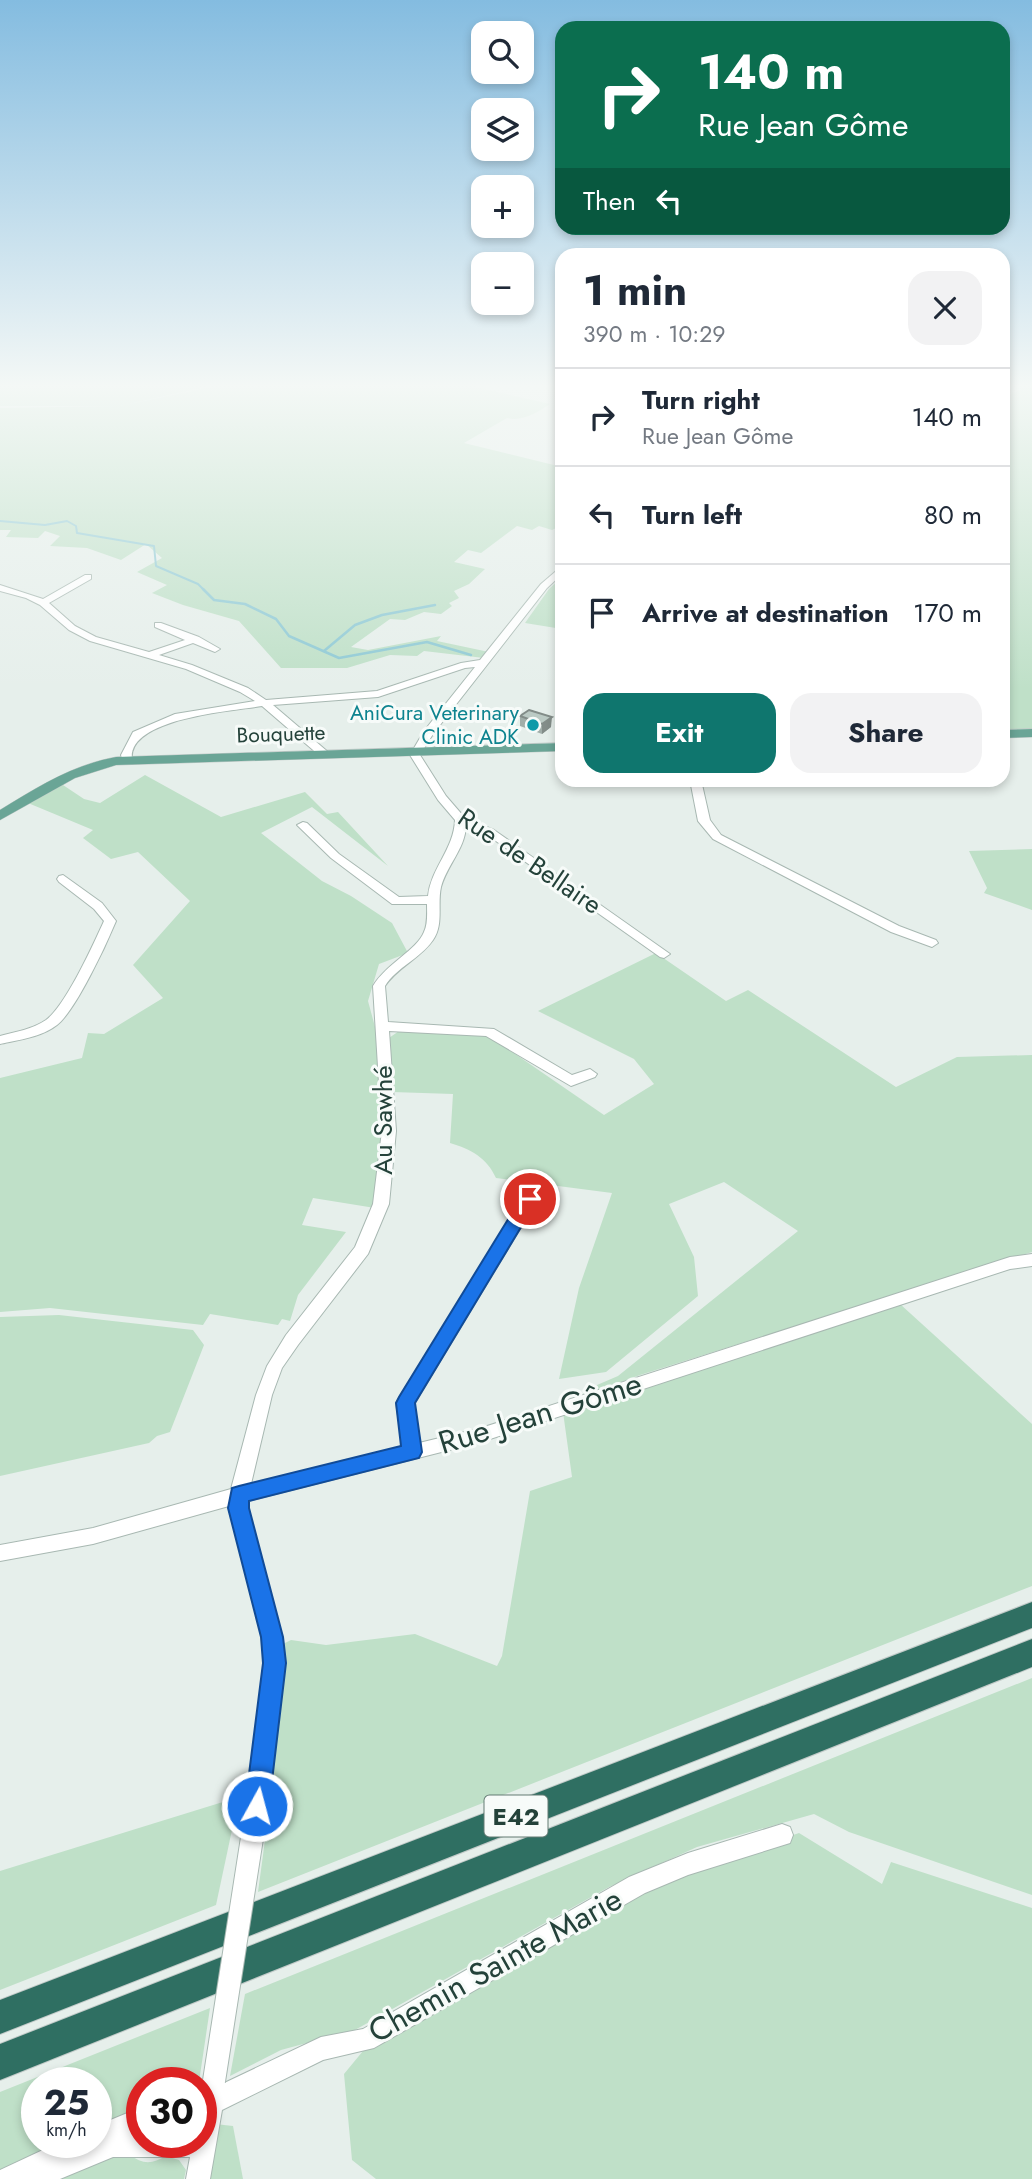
<!DOCTYPE html>
<html lang="en">
<head>
<meta charset="utf-8">
<style>
  body { margin:0; font-family:Jost,sans-serif; background:#f2f2f3; color:#1f2937; height:100vh; display:flex; flex-direction:column; font-size:26px; white-space:nowrap }
  * { box-sizing:border-box; margin:0 }
  p { font-size:23px; color:#747a83 }
  .icon { flex:none; width:38px; height:38px; fill:none; stroke:currentColor; stroke-width:2; stroke-linecap:round; stroke-linejoin:round }
  .map { position:relative; flex:1; overflow:hidden }
  .drawer { position:absolute; left:555px; top:248px; width:455px; height:539px; display:flex; flex-direction:column; background:#fff; border-radius:21px; box-shadow:0 4px 10px #0003 }
  .drawer>* { flex:none }
  .top-card { position:absolute; left:555px; top:21px; width:455px; height:214px; border-radius:21px; box-shadow:0 4px 10px #0003; background:#0b6e4f; color:#fff; overflow:hidden }
  .fabs { position:absolute; left:471px; top:21px; display:grid; gap:14px }
  .fabs a { display:grid; place-items:center; width:63px; height:63px; border-radius:14px; background:#fff; box-shadow:0 4px 10px #0003; font-size:35px }
  .speed { position:absolute; left:21px; top:2067px; display:flex; gap:14px; font-size:35px; font-weight:700; text-align:center }
  .speed>* { display:grid; place-content:center; width:91px; height:91px; border-radius:50%; background:#fff; box-shadow:0 4px 10px #0003; line-height:1 }
  .speed small { font-size:18px; font-weight:400 }
  .speed .limit { border:10px solid #d22; background:#fff; color:#111 }
  .pin { position:absolute; display:grid; place-items:center; width:60px; height:60px; color:#fff; margin:-30px; border:4px solid #fff; border-radius:50%; box-shadow:0 2px 7px #0007 }
  .me { position:absolute; width:77px; margin:-38px; rotate:7deg; stroke-linejoin:round; filter:drop-shadow(0 0 5px #0008) }
  .turn { display:flex; align-items:center; gap:24px; height:147px; padding:0 28px; font-size:32px }
  .turn .icon { width:91px; height:91px; stroke-width:2.5 }
  .turn b { display:block; font-size:49px; line-height:60px }
  .then { display:flex; align-items:center; height:66px; padding:0 28px; background:#0003; gap:14px; font-size:26px }
  .round { display:grid; place-items:center; flex:none; width:74px; height:74px; border-radius:21px; background:#f2f2f3 }
  .summary { display:flex; align-items:center; justify-content:space-between; height:119px; padding:0 28px }
  h1 { font-size:42px; font-weight:700; line-height:52px }
  .primary-button { display:flex; gap:14px; margin-top:auto; padding:14px 28px }
  .primary-button a { flex:1; height:80px; border-radius:21px; background:#0f766e; color:#fff; font-size:28px; font-weight:700; line-height:80px; text-align:center }
  .primary-button a+a { background:#f2f2f3; color:#1f2937 }
  ul { padding:0; list-style:none }
  li { display:flex; align-items:center; gap:21px; height:98px; padding:0 28px; border-top:2px solid #e0e1e3 }
  li div { flex:1 }
  li b { display:block; font-size:26px }
  li em { font-style:normal }
  .map>svg:first-child { display:block }
</style>
</head>
<body>
<div class="map">
<svg width="1032" height="2179" viewBox="0 0 1032 2179">
  <rect width="100%" height="100%" fill="#e6efeb"/>
  <g fill="#bfe0c8">
    <path d="M0,384h218l-98,22 106,-22h236l88,20c-12,8 -28,18 -43,14l-43,25 98,24v58l-10,5 -13,-4 -7,4 -15,-4 -36,27 -13,-3 -14,12 31,7 -16,15 -15,7 5,7 -10,5 3,3 -11,8 -17,-2 -19,8 -15,-1 -39,28 17,3 73,-14 -4,5 52,11 -5,6 -60,-7 -7,5 -27,-1 -43,13h-66l-42,-47 -56,-16 -31,-12 15,-8 -30,-13 25,-14 -16,-14 -25,16 -34,-12 -37,-2 10,-10 -15,-5 -7,7 -32,-1 5,-7h-11v-122l117,-2h-117z"/>
    <polygon points="1003,384 1032,384 1032,729 1003,730 1003,398 1022,389"/>
    <polygon points="562,577 562,629 525,623 549,589"/>
    <polygon points="145,775 221,817 305,792 327,814 338,812 388,866 312,807 261,833 322,881 351,896 392,923 408,953 379,964 368,1001 378,1038 387,1129 375,1208 313,1198 302,1225 346,1232 298,1295 290,1321 282,1319 278,1325 210,1314 203,1325 50,1308 0,1312 0,1078 82,1058 88,1033 104,1034 163,998 133,965 190,901 138,852 111,859 83,838 93,830 28,803 60,783 84,799 100,803"/>
    <polygon points="1032,849 1032,910 984,893 987,888 969,851"/>
    <path d="M656,953l70,48 22,-11 148,97 61,-30 75,-2v197l-392,123 -56,21 -1,-5 35,-15 180,-145 -74,-49 -55,22 25,53 4,39 -92,76 -47,7 20,-91 33,-95 -116,-15c-9,-20 -25,-29 -46,-35l3,-49 -61,-2 -3,-54 10,-7 90,5 115,79 50,-31 -20,-25 -96,-48z"/>
    <polygon points="900,1304 1032,1424 1032,1586 258,1892 272,1788 283,1644 291,1640 326,1645 415,1634 497,1666 502,1656 530,1491 572,1477 563,1412 687,1369 773,1347"/>
    <polygon points="59,1315 193,1330 204,1345 170,1432 157,1436 149,1443 0,1476 0,1317"/>
    <polygon points="1032,1678 1032,1895 849,1832 814,1814 697,1847 609,1887 355,2030 281,2050 230,2076 245,1994"/>
    <polygon points="239,1797 216,1905 0,1990 0,1871"/>
    <polygon points="799,1833 882,1884 891,1862 1032,1908 1032,2179 376,2179 352,2160 344,2074 377,2034 604,1910 727,1858"/>
    <polygon points="210,2008 199,2082 142,2082 142,2113 96,2132 96,2082 37,2082 37,2142 74,2142 0,2174 0,2092"/>
    <polygon points="215,2124 233,2126 243,2179 208,2179"/>
    <path d="M129,2154c14,11 23,10 37,2l13,4 7,10 -2,9h-128l49,-22z"/>
  </g>
  <g fill="none" stroke-linecap="round" stroke-linejoin="round">
    <polyline stroke="#8ec9d4" stroke-width="2" points="0,521 45,525 67,521 76,526 77,533 154,546 156,566 198,584 205,591"/>
    <g stroke="#8ec9d4" stroke-width="2.5">
      <polyline points="203,589 214,600 245,604 276,619 289,636 339,658 427,642 471,655"/>
      <polyline points="324,651 355,625 382,615 435,605"/>
    </g>
    <defs>
      <g id="minor">
        <path d="M562,566v8l-15,14 -114,146 -13,21 26,41 19,22 29,12 176,124 -6,4 -4,-1 -174,-123 -20,-8c-1,23 -19,39 -25,61 -4,18 3,37 -8,53 -13,19 -36,27 -48,46l3,36 106,7 78,46 18,-6 7,5 -2,3 -24,9 -85,-50 -97,-5 7,100 -7,73 -21,50 -70,91 -16,23 -10,27 -21,89 152,-37 -7,-44 3,-5 126,-203h10l3,4 -124,205 5,39 62,-15 529,-171 22,-3v12l-22,3 -529,173 -233,59 -1,7 35,129 3,26 -18,143 -3,7 -7,3 -7,-3 -3,-7 18,-143 -3,-26 -33,-131 -136,38 -93,17v-16l93,-17 138,-39 25,-94 11,-29 19,-31 69,-88 18,-43 9,-73 -9,-145c13,-22 44,-36 51,-54 4,-8 3,-19 3,-28h-35l-61,-46 -34,-33 6,-3 4,1 32,31 60,43 29,-1c3,-28 26,-47 27,-76l-17,-20 -28,-45 14,-24 51,-64 -10,1 -87,29 -105,8 55,47v4h-8l-58,-50c-29,5 -136,12 -130,54l-5,3 -4,-1 -2,-7 12,-23 42,-18 80,-13 -15,-9 -54,-23 -96,-28 -21,-11 -29,-25 -14,-7 -26,-7v-6l43,14 42,-24h6v4l-42,24 26,23 21,11 53,15 36,-12 -30,-13v-4h6l38,14 21,12 -5,3 -22,-9 -34,12 33,10 56,23 18,12 111,-9 84,-28 19,-3 61,-76z"/>
        <polygon points="690,780 701,780 710,820 721,835 899,926 936,940 938,943 932,947 891,932 713,839 698,821"/>
        <path d="M63,875l39,28 14,18c-10,24 -40,89 -59,104 -15,12 -39,15 -57,19v-8c15,-4 33,-7 46,-16 20,-15 47,-75 58,-99l-10,-12 -35,-27 -2,-3 2,-3z"/>
        <polygon points="782,1824 790,1827 793,1835 790,1843 688,1875 645,1893 374,2048 323,2060 222,2110 210,2179 186,2179 190,2157 113,2157 60,2179 0,2179 0,2170 60,2142 96,2142 96,2126 142,2107 142,2131 137,2133 142,2133 142,2142 201,2142 201,2093 204,2088 212,2084 218,2086 321,2037 363,2029 629,1877 688,1853"/>
      </g>
      <g id="major">
        <polygon points="1032,729 1032,737 1003,738 1003,730"/>
        <path d="M562,743v8l-446,14 -41,13 -75,42v-10c38,-23 72,-45 116,-53z"/>
      </g>
      <g id="highway">
        <polygon points="1032,1602 1032,1628 0,2034 0,2000"/>
        <polygon points="1032,1639 1032,1667 0,2080 0,2044"/>
      </g>
    </defs>
    <use href="#minor" stroke="#a8b8b2" stroke-width="2"/>
    <use href="#major" stroke="#c2cac8" stroke-width="1"/>
    <use href="#highway" stroke="#c2cac8" stroke-width="2"/>
    <use href="#minor" fill="#fff" fill-rule="evenodd"/>
    <use href="#major" fill="#6aa596" fill-rule="evenodd"/>
    <use href="#highway" fill="#2f6f62" fill-rule="evenodd"/>
    <defs>
      <polyline id="minor-bridge" points="214,2081 257,1806"/>
    </defs>
    <use href="#minor-bridge" stroke="#a8b8b2" stroke-width="24" stroke-linecap="butt"/>
    <use href="#minor-bridge" stroke="#fff" stroke-width="22"/>
  </g>
  <polygon fill="#a1aea9" points="520,716 551,727 542,734 520,726"/>
  <polygon fill="#838d89" points="552,717 551,727 542,734 542,724"/>
  <polygon fill="#bbcac4" stroke="#838d89" stroke-width="2" points="529,710 552,717 542,724 520,716"/>
  <linearGradient id="sky" x2="0" y2="1"><stop stop-color="#84bce0"/><stop offset="0.56" stop-color="#f4f8f6"/><stop offset="1" stop-color="#f4f8f6" stop-opacity="0"/></linearGradient>
  <rect width="1032" height="689" fill="url(#sky)"/>
  <polygon fill="#1a73e8" stroke="#114b97" stroke-width="2" points="530,1193 538,1199 415,1403 422,1452 419,1458 249,1501 249,1508 283,1637 286,1663 269,1806 266,1814 257,1818 249,1814 245,1806 263,1663 261,1637 228,1508 232,1488 239,1486 401,1446 396,1403 399,1397 523,1195"/>
  <circle fill="#0f9aa8" stroke="#f7fbf9" stroke-width="2.5" cx="533" cy="725" r="7"/>
  <g text-anchor="middle" dominant-baseline="central" stroke-width="6" stroke-linejoin="round" paint-order="stroke">
    <g font-size="21" fill="#0d838f" stroke="#f7fbf9" text-anchor="end">
      <text x="519" y="713">AniCura Veterinary<tspan x="519" dy="24">Clinic ADK</tspan></text>
    </g>
    <g font-size="21" fill="#24423a" stroke="#f7fbf9">
      <text transform="translate(281 734) rotate(-2)">Bouquette</text>
    </g>
    <rect fill="#f7fbf9" stroke="#637a73" stroke-width="2" x="484.5" y="1795.5" width="63" height="41" rx="5"/>
    <g font-size="24" font-weight="bold" fill="#24423a">
      <text x="516" y="1816">E42</text>
    </g>
    <g font-size="26" fill="#24423a" stroke="#f7fbf9">
      <text transform="translate(530 861) rotate(34)">Rue de Bellaire</text>
      <text transform="translate(383 1120) rotate(-90)">Au Sawhé</text>
    </g>
    <g font-size="32" fill="#24423a" stroke="#f7fbf9">
      <text transform="translate(540 1413) rotate(-17)">Rue Jean Gôme</text>
      <text transform="translate(495 1965) rotate(-29)">Chemin Sainte Marie</text>
    </g>
  </g>
</svg>
<div class="fabs">
<a><svg class="icon" aria-label="search" viewBox="0 0 24 24"><circle cx="10" cy="10" r="6"/><path d="M15 15l6 6"/></svg></a>
<a><svg class="icon" aria-label="layers" viewBox="0 0 24 24"><path d="M12 4l9 5-9 5-9-5zM3 14l9 5 9-5"/></svg></a>
<a>+</a>
<a>−</a>
</div>
<div class="speed"><div>25<small>km/h</small></div><div class="limit">30</div></div>
<div class="pin" style="left:530px;top:1199px;background:#d93025"><svg class="icon" aria-label="arrive" viewBox="0 0 24 24"><path d="M6 21V4h12l-3 4 3 4H6"/></svg></div>
<svg class="me" style="left:257px;top:1806px" viewBox="-20 -20 40 40"><circle r="17" fill="#1a73e8" stroke="#fff" stroke-width="3"/><path d="M0-11L8 9 0 5-8 9z" fill="#fff"/></svg>
<div class="top-card">
<div class="turn"><svg class="icon" aria-label="right" viewBox="0 0 24 24"><path d="M7 20v-9h11M14 6l5 5-5 5"/></svg><div><b>140 m</b>Rue Jean Gôme</div></div>
<div class="then">Then<svg class="icon" aria-label="left" viewBox="0 0 24 24"><path d="M17 20v-9H6M10 6l-5 5 5 5"/></svg></div>
</div>
<section class="drawer">
<div class="summary"><div><h1>1 min</h1><p>390 m · 10:29</p></div><a class="round"><svg class="icon" aria-label="close" viewBox="0 0 24 24"><path d="M6 6l12 12M18 6L6 18"/></svg></a></div>
<ul>
<li><svg class="icon" aria-label="right" viewBox="0 0 24 24"><path d="M7 20v-9h11M14 6l5 5-5 5"/></svg><div><b>Turn right</b><p>Rue Jean Gôme</p></div><em>140 m</em></li>
<li><svg class="icon" aria-label="left" viewBox="0 0 24 24"><path d="M17 20v-9H6M10 6l-5 5 5 5"/></svg><div><b>Turn left</b></div><em>80 m</em></li>
<li><svg class="icon" aria-label="arrive" viewBox="0 0 24 24"><path d="M6 21V4h12l-3 4 3 4H6"/></svg><div><b>Arrive at destination</b></div><em>170 m</em></li>
</ul>
<div class="primary-button"><a>Exit</a><a>Share</a></div>
</section>
</div>
</body>
</html>
